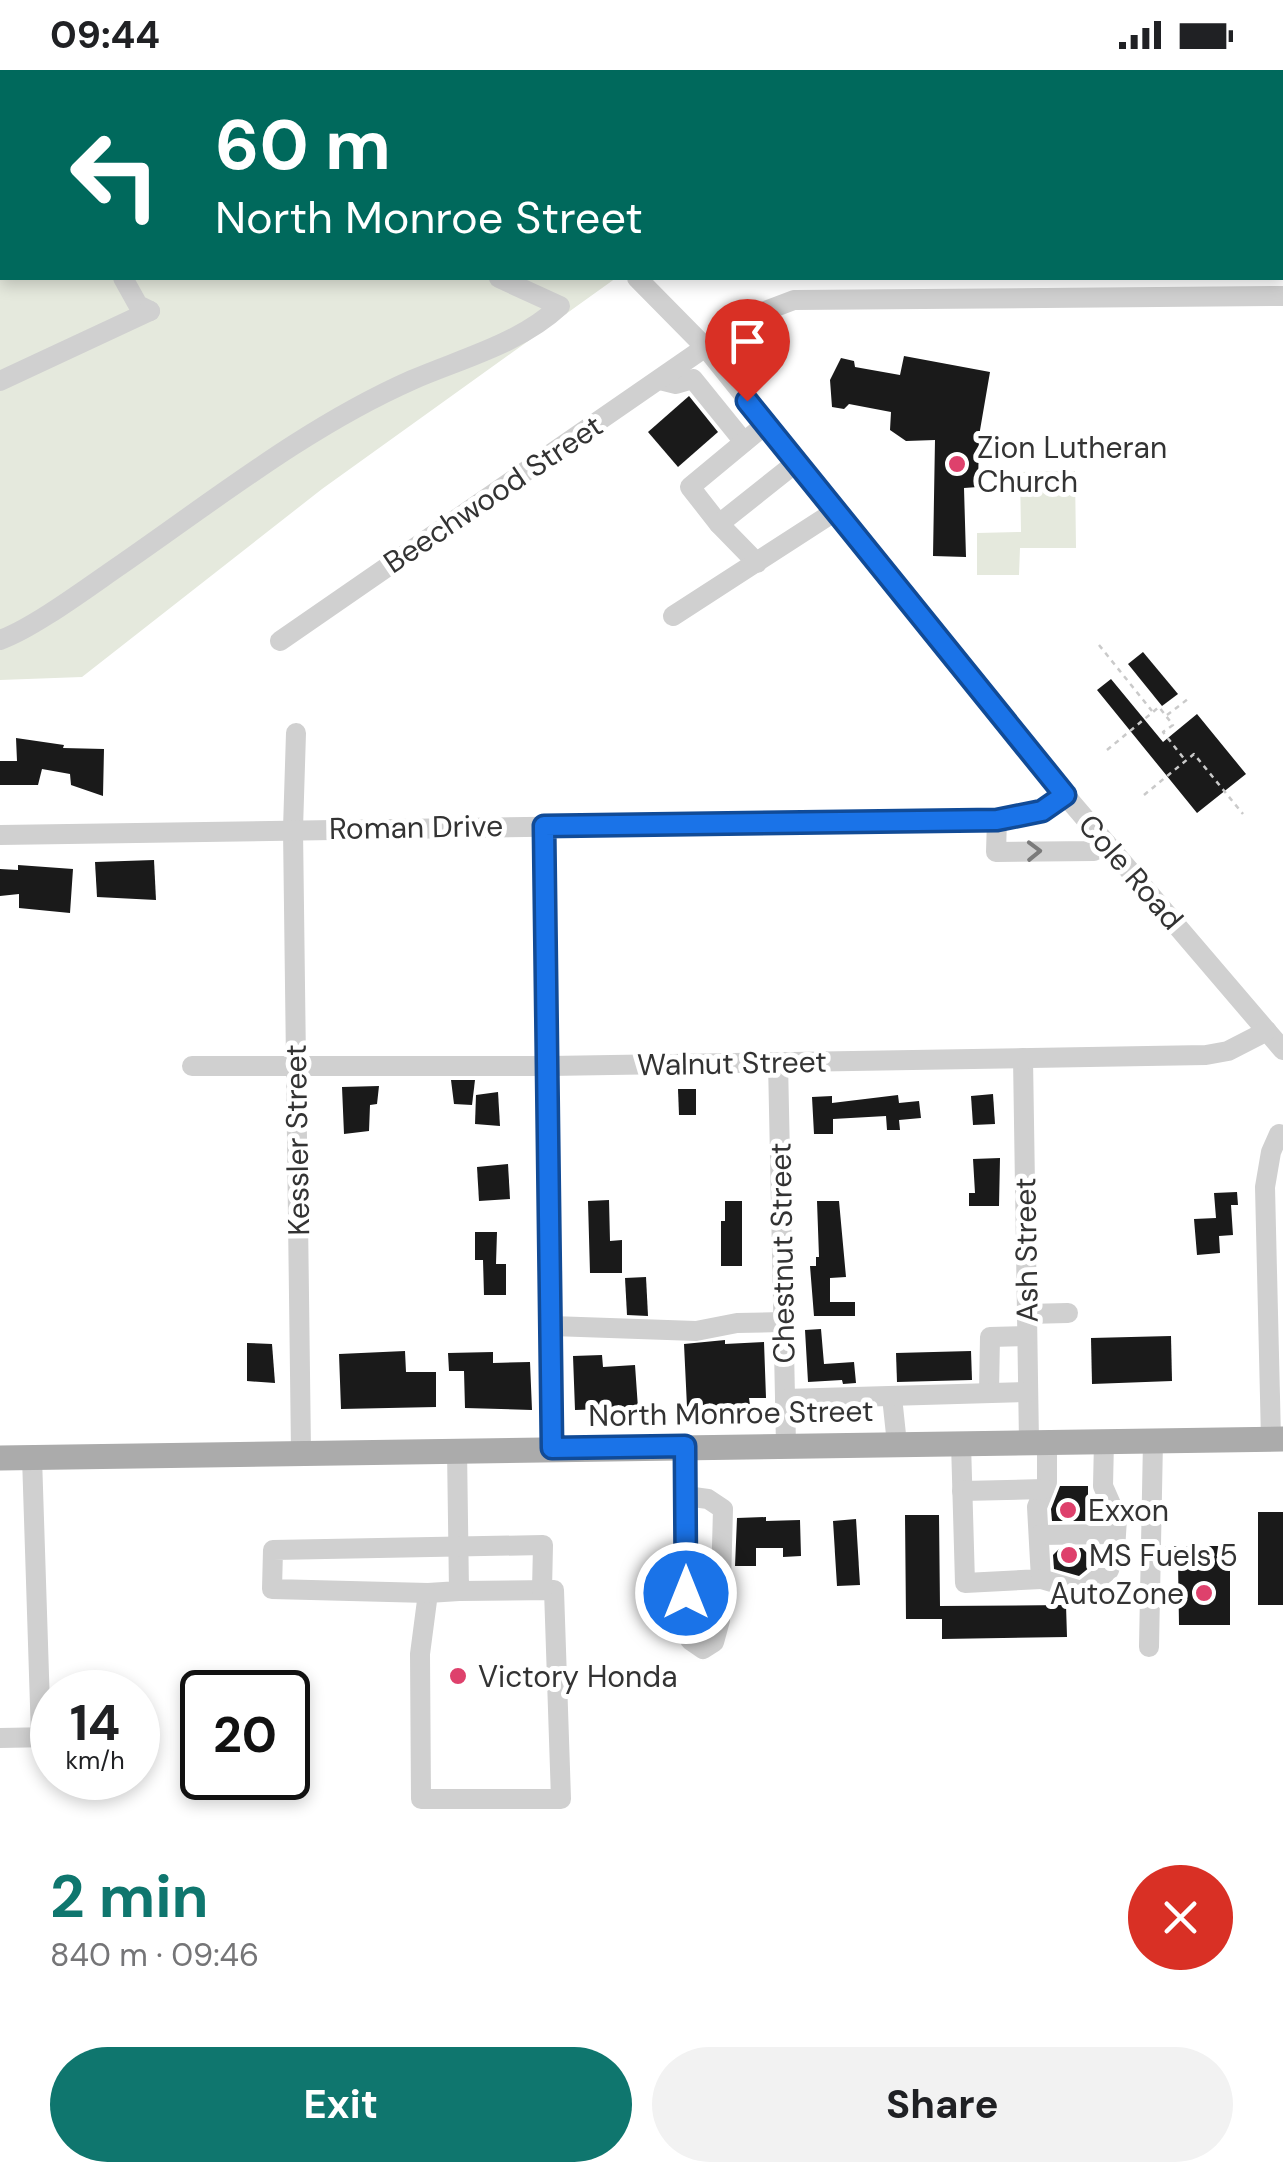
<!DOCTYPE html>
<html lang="en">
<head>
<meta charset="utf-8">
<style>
  body { margin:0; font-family:"DM Sans",sans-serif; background:#f2f2f2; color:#202124; height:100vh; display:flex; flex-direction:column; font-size:38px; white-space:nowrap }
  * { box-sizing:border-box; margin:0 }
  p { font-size:32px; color:#757577 }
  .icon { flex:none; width:55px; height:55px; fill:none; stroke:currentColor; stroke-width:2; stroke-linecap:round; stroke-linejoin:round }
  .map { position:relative; height:1762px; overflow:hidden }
  .panel { display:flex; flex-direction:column; background:#fff; flex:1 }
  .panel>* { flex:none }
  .banner { position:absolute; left:0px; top:0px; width:1285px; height:210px; box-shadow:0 5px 15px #0003; background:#00695c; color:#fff; overflow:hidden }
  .speed { position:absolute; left:30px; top:1600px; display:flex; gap:20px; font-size:50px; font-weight:700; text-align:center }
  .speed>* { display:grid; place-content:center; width:130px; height:130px; border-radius:50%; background:#fff; box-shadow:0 5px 15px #0003; line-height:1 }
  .speed small { font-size:25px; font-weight:400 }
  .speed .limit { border:5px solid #111; border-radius:15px; background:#fff; color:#111 }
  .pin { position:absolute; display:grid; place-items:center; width:85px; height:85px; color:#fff; margin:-102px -42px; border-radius:50% 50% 50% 0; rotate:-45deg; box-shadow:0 0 10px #0007 }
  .pin .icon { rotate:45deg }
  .me { position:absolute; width:110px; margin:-55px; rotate:0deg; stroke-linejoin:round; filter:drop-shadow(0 0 8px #0008) }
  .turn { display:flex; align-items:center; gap:35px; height:210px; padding:0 50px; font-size:45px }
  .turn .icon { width:130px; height:130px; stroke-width:2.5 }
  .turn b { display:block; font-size:70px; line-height:85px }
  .round { display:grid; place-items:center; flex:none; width:105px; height:105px; border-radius:52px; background:#f2f2f2 }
  .summary { display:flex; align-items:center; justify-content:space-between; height:170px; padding:0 50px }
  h1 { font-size:60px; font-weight:700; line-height:75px; color:#0f766e }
  .cta { display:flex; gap:20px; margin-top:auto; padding:20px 50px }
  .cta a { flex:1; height:115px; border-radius:60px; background:#0f766e; color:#fff; font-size:40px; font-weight:700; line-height:115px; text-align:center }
  .cta a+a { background:#f2f2f2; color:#202124 }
  .status { display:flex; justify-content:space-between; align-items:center; height:70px; padding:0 50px; background:#fff; direction:ltr }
  .status svg { height:28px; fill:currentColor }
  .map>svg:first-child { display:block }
</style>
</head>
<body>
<div class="status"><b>09:44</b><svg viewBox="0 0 49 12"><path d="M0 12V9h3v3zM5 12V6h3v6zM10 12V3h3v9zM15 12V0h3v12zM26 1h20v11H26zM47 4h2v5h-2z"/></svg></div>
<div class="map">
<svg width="1283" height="1762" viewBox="0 0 1283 1762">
  <rect width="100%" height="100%" fill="#fff"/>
  <g fill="#e5e9dd">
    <polygon points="0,0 340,2 2,2 2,208 616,208 322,419 82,607 0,610"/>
    <polygon points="1075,401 1076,478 1020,478 1019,505 977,505 977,463 1021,462 1020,402"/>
  </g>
  <g fill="#1a1a1a">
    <polygon points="904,286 990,302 979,366 978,417 964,418 966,487 933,486 935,370 906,371 890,360 891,342 849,334 844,339 832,337 830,310 841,288 854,291 855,297 900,305"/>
    <polygon points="689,326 718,362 678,397 648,362"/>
    <polygon points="1143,582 1178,624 1162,636 1128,594"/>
    <polygon points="1111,609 1163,672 1197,644 1246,704 1197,743 1097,620"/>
    <polygon points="16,668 64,675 63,678 104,679 103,726 71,715 70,704 42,699 38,715 0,715 0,691 17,691"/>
    <polygon points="154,790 156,830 97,827 95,792"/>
    <polygon points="18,795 73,799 70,843 19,838 19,824 0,826 0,799 18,800"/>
    <polygon points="451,1010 475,1010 472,1035 454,1034"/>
    <polygon points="379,1016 377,1034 370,1035 369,1061 344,1064 342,1017"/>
    <polygon points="678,1019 696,1019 696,1045 679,1045"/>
    <polygon points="498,1022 500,1056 475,1054 476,1025"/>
    <polygon points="993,1024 995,1054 973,1055 971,1026"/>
    <polygon points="898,1025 899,1033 919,1031 921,1048 899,1050 900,1060 887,1060 886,1046 833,1049 833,1064 814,1064 812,1027 832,1026 832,1033"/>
    <polygon points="1000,1088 999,1136 969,1136 969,1123 975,1123 973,1089"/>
    <polygon points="508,1094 510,1129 479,1131 477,1097"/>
    <polygon points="1237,1122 1238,1135 1231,1135 1233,1165 1219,1166 1220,1183 1197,1185 1194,1149 1216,1148 1214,1123"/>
    <polygon points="609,1130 610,1171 622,1170 622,1203 590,1203 588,1131"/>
    <polygon points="725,1131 742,1131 742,1196 721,1196 721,1151 725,1151"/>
    <polygon points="817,1131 839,1131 846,1207 830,1208 830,1232 855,1232 855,1246 814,1246 810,1196 816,1196 816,1187 819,1187"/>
    <polygon points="475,1162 497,1162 496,1194 506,1194 506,1225 484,1225 483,1190 475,1190"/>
    <polygon points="646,1207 648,1246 627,1245 625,1208"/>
    <polygon points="821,1259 824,1294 854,1292 856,1313 843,1314 842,1310 808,1312 805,1260"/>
    <polygon points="1171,1266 1172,1311 1092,1314 1091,1268"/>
    <polygon points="725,1270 725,1274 764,1272 766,1328 749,1328 750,1335 687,1337 684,1274"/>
    <polygon points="247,1273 272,1274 275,1313 247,1311"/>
    <polygon points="405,1281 406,1302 436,1302 436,1337 341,1339 339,1284"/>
    <polygon points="971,1281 972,1310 897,1312 896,1283"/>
    <polygon points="493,1282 493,1293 530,1292 532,1340 465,1338 464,1301 449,1301 448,1283"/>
    <polygon points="602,1285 603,1297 635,1295 638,1338 575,1340 573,1286"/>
    <polygon points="1060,1416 1088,1416 1088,1451 1052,1451 1051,1439"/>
    <rect x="1258" y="1442" width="25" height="93"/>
    <polygon points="905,1445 939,1445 940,1536 1066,1535 1067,1567 942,1569 942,1549 906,1549"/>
    <polygon points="766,1447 766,1451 800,1450 801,1486 783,1487 783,1478 756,1478 756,1496 735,1496 737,1448"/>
    <polygon points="856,1449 860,1515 837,1516 833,1451"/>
    <polygon points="1165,1476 1230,1476 1230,1555 1179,1555 1178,1491"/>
    <polygon points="1060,1478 1082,1478 1096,1492 1079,1506 1054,1499 1053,1485"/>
  </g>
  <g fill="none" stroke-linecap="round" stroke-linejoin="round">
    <g stroke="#cacaca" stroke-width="2.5" stroke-dasharray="5 5" stroke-linecap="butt">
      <polyline points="1099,575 1152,641"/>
      <polyline points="1167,645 1188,629"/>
      <polyline points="1107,680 1159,637 1173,655 1163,662 1185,690"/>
      <polyline points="1144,725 1194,684 1243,744"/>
    </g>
    <g stroke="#d0d0d0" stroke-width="20">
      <polyline points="29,0 31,2"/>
      <polyline points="255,0 257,2"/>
      <polyline points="358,0 362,2"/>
      <polyline points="797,2 797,0"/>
      <polyline points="987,2 987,0"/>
      <polyline points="123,208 138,235 150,241"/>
      <polyline points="637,208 706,278 1065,725 1283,980"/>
      <polyline points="660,310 676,314 693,309 744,372"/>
      <polyline points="0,311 150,241"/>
      <polyline points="719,454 690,417 766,354"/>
      <polyline points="757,493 719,454 797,392"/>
      <polyline points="673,546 837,440"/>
      <path d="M0,570c34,-12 91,-55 122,-76 94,-65 186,-138 290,-184 51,-22 107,-36 148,-74l-61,-28"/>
      <polyline points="280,571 749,247 794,230 1283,226"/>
      <polyline points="296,663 293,759 301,1381"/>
      <polyline points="997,750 996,782 1094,781 1106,773"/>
      <polyline points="544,756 552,1378"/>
      <polyline points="0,765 997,750 1042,741 1065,725"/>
      <polyline points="1023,988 1029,1372"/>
      <polyline points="778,992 786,1375"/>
      <polyline points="192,996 550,996 1206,985 1228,981 1267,961"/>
      <polyline points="1027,1244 1068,1243"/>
      <polyline points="552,1256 696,1261 737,1253 783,1252"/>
      <polyline points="989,1323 990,1267 1027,1266"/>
      <polyline points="892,1327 897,1374"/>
      <polyline points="785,1329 1028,1322"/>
      <polyline points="1271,1369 1265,1117 1271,1082 1279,1064"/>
      <polyline points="961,1373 965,1513 1041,1509 1037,1437 1047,1412 1047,1372"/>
      <polyline points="685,1376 687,1556 690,1570 703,1579 714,1572 720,1550 723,1439 708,1429 686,1426"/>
      <polyline points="457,1379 459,1521 428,1523 420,1584 421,1729 561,1729 554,1520 459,1521"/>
      <polyline points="32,1387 41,1667"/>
      <polyline points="962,1421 1044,1419"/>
      <polyline points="1039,1465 1114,1464"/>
      <polyline points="1041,1509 1082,1521 1109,1500 1115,1481 1117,1448 1103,1416 1104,1371"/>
      <polyline points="428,1523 272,1519 273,1480 543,1475 542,1520"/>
      <polyline points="1149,1577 1153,1371"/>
      <polyline points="0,1668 52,1667"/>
    </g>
    <polyline stroke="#ababab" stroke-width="25" points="0,1388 1283,1369"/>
  </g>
  <defs><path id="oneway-chevron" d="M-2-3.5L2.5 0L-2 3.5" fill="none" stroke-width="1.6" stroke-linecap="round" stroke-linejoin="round" transform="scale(2.5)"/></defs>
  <use stroke="#7a7a7a" href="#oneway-chevron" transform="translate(1034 781) rotate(-1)"/>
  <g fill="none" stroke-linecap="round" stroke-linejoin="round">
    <defs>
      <polyline id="route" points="686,1523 685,1376 552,1378 544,756 997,750 1042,741 1065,725 747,331"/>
    </defs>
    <use href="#route" stroke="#114b97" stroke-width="25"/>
    <use href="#route" stroke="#1a73e8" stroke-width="18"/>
  </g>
  <g fill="#de416c" stroke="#fff" stroke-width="4">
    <circle cx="957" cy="394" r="10"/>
    <circle cx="1068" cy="1440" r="10"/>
    <circle cx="1069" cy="1485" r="10"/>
    <circle cx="1204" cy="1523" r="10"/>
    <circle cx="458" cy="1606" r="10"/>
  </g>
  <g text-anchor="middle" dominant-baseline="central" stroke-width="10" stroke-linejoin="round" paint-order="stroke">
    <g font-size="30" fill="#333" stroke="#fff" text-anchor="start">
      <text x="977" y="377">Zion Lutheran<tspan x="977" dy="34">Church</tspan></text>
      <text x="1088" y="1440">Exxon</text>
      <text x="1089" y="1485">MS Fuels 5</text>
      <text x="1184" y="1523" text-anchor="end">AutoZone</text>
      <text x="478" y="1606">Victory Honda</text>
    </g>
    <g font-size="30" fill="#333" stroke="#fff">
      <text transform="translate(493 424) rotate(-34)">Beechwood Street</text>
      <text transform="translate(416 757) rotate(-1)">Roman Drive</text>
      <text transform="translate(1131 802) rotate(49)">Cole Road</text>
      <text transform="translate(732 993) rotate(-1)">Walnut Street</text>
      <text transform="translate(297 1070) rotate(-91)">Kessler Street</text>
      <text transform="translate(1026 1180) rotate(-91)">Ash Street</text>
      <text transform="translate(782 1183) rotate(-91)">Chestnut Street</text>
      <text transform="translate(731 1343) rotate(-1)">North Monroe Street</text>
    </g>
  </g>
</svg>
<div class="speed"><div>14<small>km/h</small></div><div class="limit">20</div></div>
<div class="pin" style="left:747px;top:331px;background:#d93025"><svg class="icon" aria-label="arrive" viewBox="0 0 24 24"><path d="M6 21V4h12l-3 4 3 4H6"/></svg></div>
<svg class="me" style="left:686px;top:1523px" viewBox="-20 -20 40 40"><circle r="17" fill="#1a73e8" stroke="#fff" stroke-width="3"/><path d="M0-11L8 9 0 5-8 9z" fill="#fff"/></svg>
<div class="banner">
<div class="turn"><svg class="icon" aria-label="left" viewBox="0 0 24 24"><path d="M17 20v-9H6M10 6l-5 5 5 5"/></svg><div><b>60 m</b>North Monroe Street</div></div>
</div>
</div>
<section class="panel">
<div class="summary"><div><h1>2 min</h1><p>840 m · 09:46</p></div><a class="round" style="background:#d93025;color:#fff"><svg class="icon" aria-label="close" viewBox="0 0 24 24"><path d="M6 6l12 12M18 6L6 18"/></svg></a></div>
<div class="cta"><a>Exit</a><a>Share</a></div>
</section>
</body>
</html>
